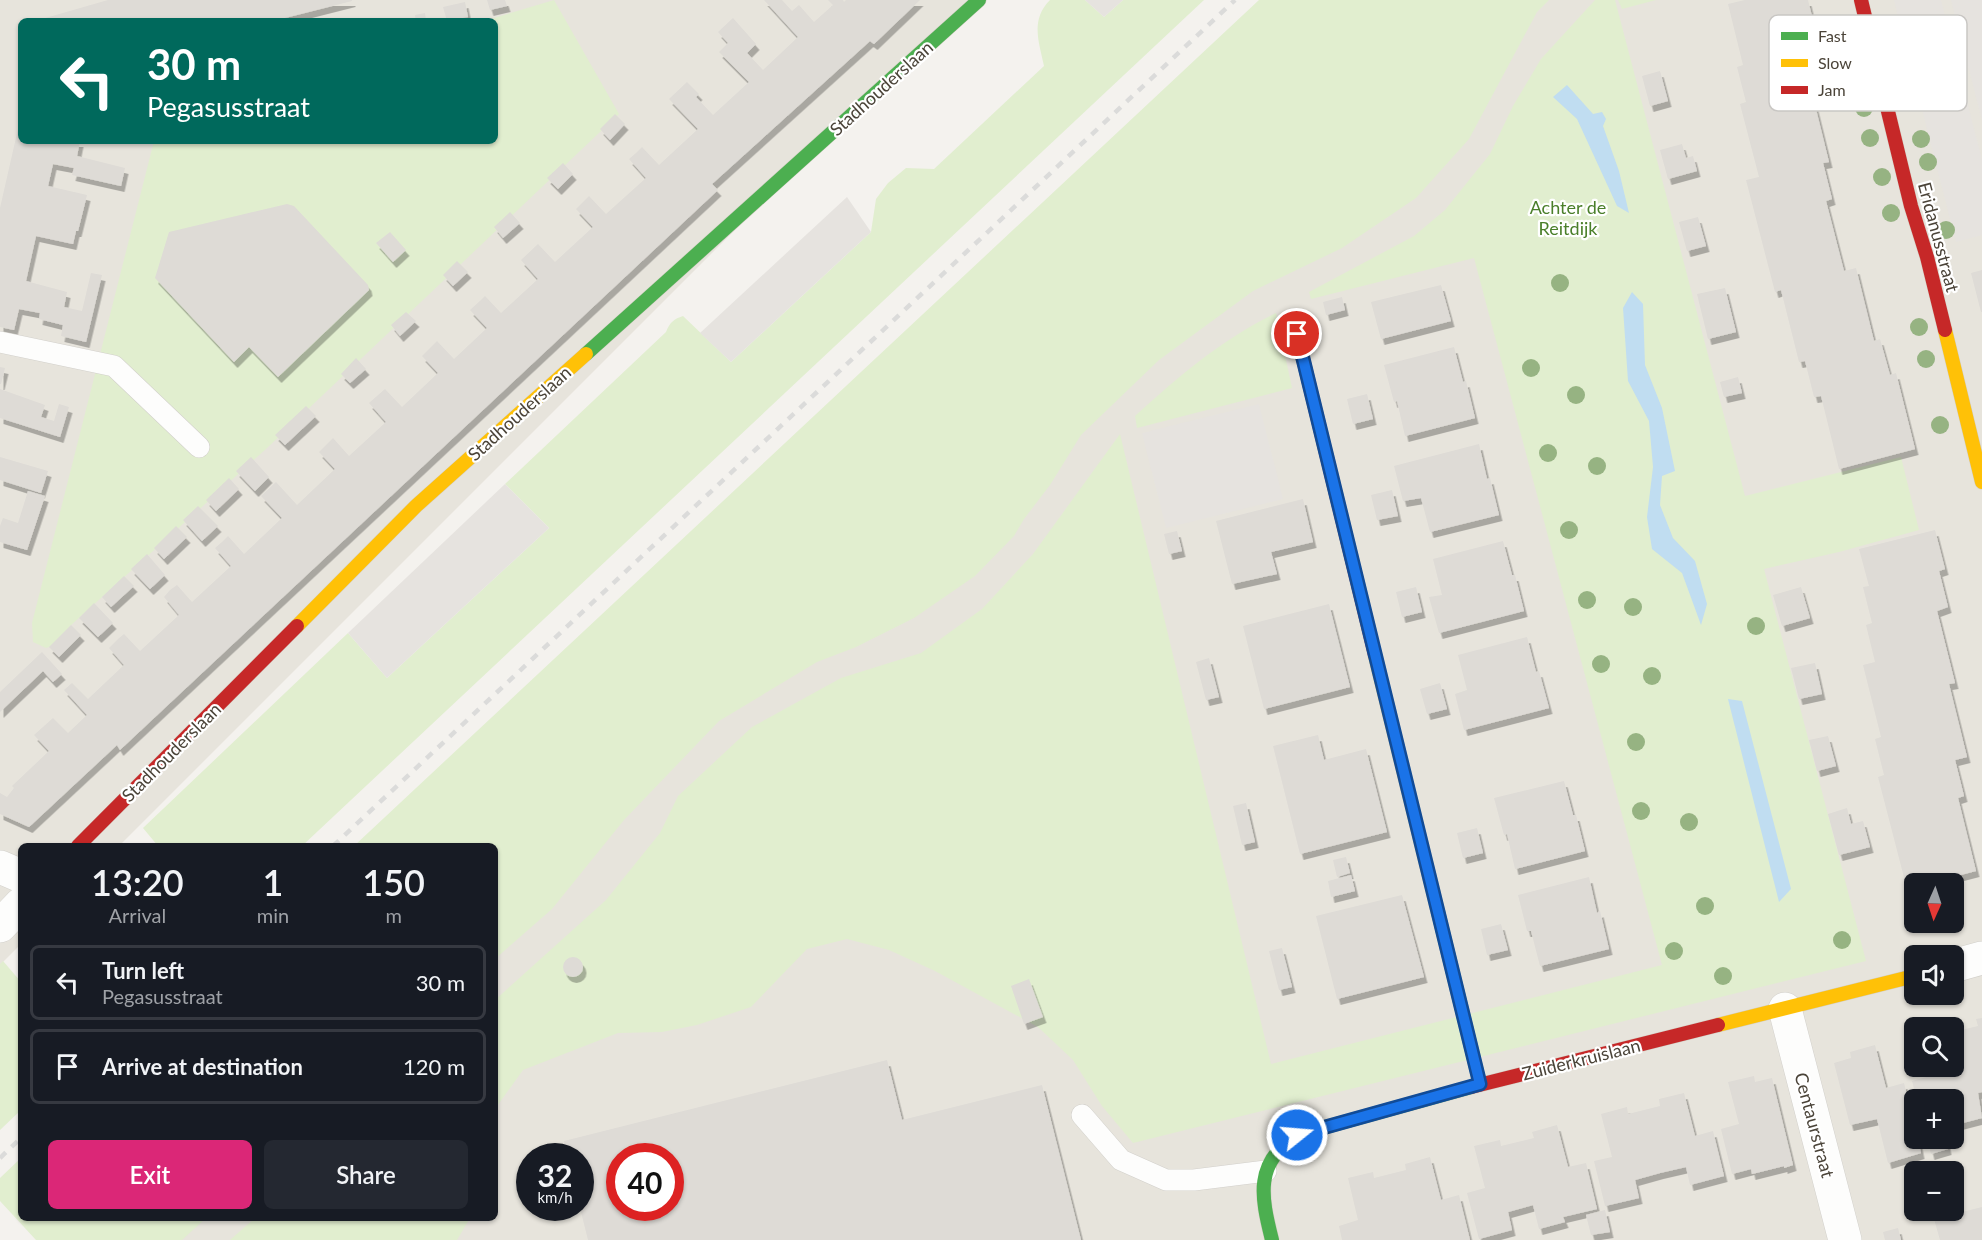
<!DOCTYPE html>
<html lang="en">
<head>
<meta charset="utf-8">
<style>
  body { margin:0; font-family:Lato,sans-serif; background:#242831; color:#f1f3f6; height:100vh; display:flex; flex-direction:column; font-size:22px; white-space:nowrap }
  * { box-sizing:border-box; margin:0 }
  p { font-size:20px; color:#9ea1a6 }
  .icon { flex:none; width:33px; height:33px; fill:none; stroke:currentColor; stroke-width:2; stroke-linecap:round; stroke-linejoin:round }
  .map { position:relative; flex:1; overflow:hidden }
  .side { position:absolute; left:18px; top:843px; width:480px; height:378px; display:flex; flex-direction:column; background:#171b24; border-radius:9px; box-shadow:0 2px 4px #0004 }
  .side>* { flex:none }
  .banner { position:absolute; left:18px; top:18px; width:480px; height:126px; border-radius:9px; box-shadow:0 2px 4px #0004; background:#00695c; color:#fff; overflow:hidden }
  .needle { width:39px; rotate:183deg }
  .controls { position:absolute; left:1904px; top:873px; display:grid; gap:12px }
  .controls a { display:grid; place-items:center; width:60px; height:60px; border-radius:9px; background:#171b24; box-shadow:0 2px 4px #0004; font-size:30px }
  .speed { position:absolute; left:516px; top:1143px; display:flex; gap:12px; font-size:30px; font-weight:700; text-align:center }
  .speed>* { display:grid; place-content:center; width:78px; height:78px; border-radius:50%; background:#171b24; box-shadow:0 2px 4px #0004; line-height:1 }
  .speed small { font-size:15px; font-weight:400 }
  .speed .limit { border:9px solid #d22; background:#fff; color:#111 }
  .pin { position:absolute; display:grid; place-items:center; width:51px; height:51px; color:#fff; margin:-26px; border:3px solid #fff; border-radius:50%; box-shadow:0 2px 6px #0007 }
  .me { position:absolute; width:66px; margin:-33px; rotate:73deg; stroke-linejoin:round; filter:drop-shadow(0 0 4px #0008) }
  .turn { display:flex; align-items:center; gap:21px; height:126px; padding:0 30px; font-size:27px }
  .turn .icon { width:78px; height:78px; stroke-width:2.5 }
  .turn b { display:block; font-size:42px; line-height:51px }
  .eta { display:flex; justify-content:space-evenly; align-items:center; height:102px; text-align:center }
  .eta b { font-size:36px; font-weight:600; line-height:42px }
  .cta { display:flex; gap:12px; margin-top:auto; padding:12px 30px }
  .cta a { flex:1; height:69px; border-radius:9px; background:#db2777; color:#fff; font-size:24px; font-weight:600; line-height:69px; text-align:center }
  .cta a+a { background:#242831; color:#f1f3f6 }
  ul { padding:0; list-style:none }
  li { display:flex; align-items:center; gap:18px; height:75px; margin:0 12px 9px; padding:0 18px; border:3px solid #363941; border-radius:9px }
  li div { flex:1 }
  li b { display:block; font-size:22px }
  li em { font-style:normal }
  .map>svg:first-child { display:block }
</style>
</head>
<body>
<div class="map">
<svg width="1982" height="1240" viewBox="0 0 1982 1240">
  <defs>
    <filter id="shadow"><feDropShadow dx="3.5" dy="6" stdDeviation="0" flood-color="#0004"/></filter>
  </defs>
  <rect width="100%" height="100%" fill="#f4f2ee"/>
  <g fill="#e7e4dc" fill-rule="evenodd">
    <path d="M0,0h979l-114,100 -746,746h-98v98l-21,21zM21,21h474v120h-474z"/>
    <path d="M1381,0h601v1240h-1906l23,-22h396v-372zM1914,884h39v38h-39zM1914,956h39v38h-39zM1914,1028h39v38h-39zM1914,1100h39v38h-39zM530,1156h50v52h-50zM620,1156h50v52h-50zM1914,1172h39v38h-39z"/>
  </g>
  <g fill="#e1eecf">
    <polygon points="554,0 619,114 266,449 70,626 58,644 46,648 33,642 32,623 154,141 495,141 495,21 484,21"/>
    <path d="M1050,0h35l19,17 19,-17h81l-902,846h-144l-15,-18 205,-195 39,45 162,-150 -44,-44 161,-152c4,-10 8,-13 17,-16l48,46 140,-130 5,-33 12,-16 18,-15 28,1 110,-103c-5,-24 -14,-46 6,-66z"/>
    <polygon points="1259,0 1549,0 1537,12 1469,139 1416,198 1342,248 1253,291 1159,360 1081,435 1050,485 1024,519 1014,536 975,576 914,618 856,647 817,662 719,721 624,820 552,909 495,959 495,846 354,846"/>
    <polygon points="1595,0 1615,0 1745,496 1901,457 1919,530 1839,552 1764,569 1866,961 1133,1143 1102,1106 1073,1060 1038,1027 935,971 889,950 847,939 807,949 751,1007 697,1025 662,1032 618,1033 523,1070 495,1109 495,1000 606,900 660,833 678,796 752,727 841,678 921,653 982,609 1033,554 1120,434 1271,1064 1662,965 1474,258 1311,299 1309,292 1414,236 1445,210 1490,154 1513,106 1541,59"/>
    <polygon points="1618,0 1656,0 1622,9"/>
    <path d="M1276,313l16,75 -155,40 -2,-12c45,-41 86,-76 141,-103z"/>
    <polygon points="3,961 21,982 21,1110 0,1130 0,964"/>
    <polygon points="21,1158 21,1218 206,1218 182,1240 36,1240 0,1201 0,1178"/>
    <polygon points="255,1218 470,1218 457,1240 230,1240"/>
  </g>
  <g fill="#e6e3df">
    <polygon points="1085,0 1123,0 1104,17"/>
    <polygon points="1894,0 1941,0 1982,160 1982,235 1956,242"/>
    <polygon points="1951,0 1982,0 1982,120"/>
    <polygon points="847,197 871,232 731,362 700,333"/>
    <polygon points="1259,404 1283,499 1166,528 1142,433"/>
    <polygon points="505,484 549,528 387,678 348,633"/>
  </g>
  <g fill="#c0ddf1">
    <polygon points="1567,85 1593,114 1602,112 1606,119 1603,126 1619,171 1629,213 1617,206 1577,119 1553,97"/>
    <polygon points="1632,292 1643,304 1645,365 1662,408 1675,471 1662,476 1660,505 1673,538 1695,561 1707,604 1701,625 1682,573 1652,549 1647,517 1653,467 1649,421 1628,381 1623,308"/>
    <polygon points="1728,699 1742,701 1791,889 1779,902"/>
  </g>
  <g fill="#dedbd6" fill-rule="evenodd" filter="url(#shadow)">
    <polygon points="108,0 352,0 352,1 273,21 35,21"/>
    <polygon points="487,0 505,0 507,6 490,10"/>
    <polygon points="764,0 782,0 792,11 799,5 814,22 833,5 828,0 843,0 844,2 846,0 920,0 874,44 870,41 712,184 718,190 122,748 120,750 117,745 29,827 0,814 0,793 7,797 14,788 12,786 49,751 34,735 53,718 68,733 87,715 64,690 72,683 88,699 124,665 109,648 118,639 124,634 140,651 179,615 164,597 170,590 177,585 192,602 231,566 215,548 222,542 228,536 244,554 282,518 261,496 276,482 297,505 335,469 319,452 333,438 349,456 386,422 369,403 385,389 402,407 438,373 422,356 437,341 454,359 487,328 470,310 481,300 485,296 501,313 538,279 521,260 538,244 555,262 593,227 576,209 589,196 606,214 646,178 629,159 636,153 642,147 659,165 698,129 669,99 687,82 699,94 696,97 713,115 749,82 719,52 728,43 718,32 733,18 756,44 747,53 763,70 798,37"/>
    <polygon points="1745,0 1808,0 1820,49 1808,51 1817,87 1811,89 1829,162 1823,163 1832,199 1826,201 1844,271 1856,268 1874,341 1880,339 1890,375 1896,373 1915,449 1839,469 1821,396 1814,397 1805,361 1799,362 1781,290 1775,292 1746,180 1759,177 1740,104 1746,102 1737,67 1743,65 1728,4"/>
    <polygon points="465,2 468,17 447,21 443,7"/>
    <polygon points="425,13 426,21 416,21 415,15"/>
    <polygon points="1660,71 1668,101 1650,106 1642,76"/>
    <polygon points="615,114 625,124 610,140 600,129"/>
    <polygon points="20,120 21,141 80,141 77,156 125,168 121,186 72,175 74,168 53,164 48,186 87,195 78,231 76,231 73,244 36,236 26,281 67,292 64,307 82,311 91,273 102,275 86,342 61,336 63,325 39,319 40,313 19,309 14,330 0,327 0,208"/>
    <polygon points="1682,144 1686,158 1693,156 1697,171 1668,179 1660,150"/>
    <polygon points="563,163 573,174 558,189 547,178"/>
    <polygon points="287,204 294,206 368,285 369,290 278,377 249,347 234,362 155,278 169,232"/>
    <polygon points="510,212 520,223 503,238 494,227"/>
    <polygon points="1698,217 1706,246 1687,251 1679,222"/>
    <polygon points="390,232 406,250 393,262 376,243"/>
    <polygon points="457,261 468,272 453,286 443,275"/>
    <polygon points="1982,270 1982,312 1981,312 1971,273"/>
    <polygon points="1441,285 1451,321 1381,339 1371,302"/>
    <polygon points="1725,288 1736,332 1708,339 1697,294"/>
    <polygon points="1342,297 1345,310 1326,315 1323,302"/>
    <polygon points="406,312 416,321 400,336 391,325"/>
    <polygon points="1454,347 1463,382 1466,381 1475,418 1405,436 1397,401 1394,402 1384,365"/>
    <polygon points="356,358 366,369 350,383 341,374"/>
    <polygon points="0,367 5,368 1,384 0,384"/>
    <polygon points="1738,377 1742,393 1724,397 1720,382"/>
    <polygon points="0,389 45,405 41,417 54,421 59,404 69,407 60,437 0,418"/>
    <polygon points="1367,394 1373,419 1353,424 1347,399"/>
    <polygon points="306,406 316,416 285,445 275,435"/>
    <polygon points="1479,444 1487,479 1490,478 1499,515 1430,532 1421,498 1403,501 1394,466"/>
    <polygon points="0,457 48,471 41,493 0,480"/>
    <polygon points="251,457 269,477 255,491 236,471"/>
    <polygon points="229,478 239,489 216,511 206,500"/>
    <polygon points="1392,490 1398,516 1377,520 1371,495"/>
    <polygon points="28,491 45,496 27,550 0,542 0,526 3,518 18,523"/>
    <polygon points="1303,499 1313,542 1271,552 1277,574 1232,584 1216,521"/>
    <polygon points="198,506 218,526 202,541 183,520"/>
    <polygon points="176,526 187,537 164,559 154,548"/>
    <polygon points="1935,530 1945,569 1939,571 1948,607 1937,611 1955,683 1949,684 1967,757 1955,760 1964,796 1958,798 1976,871 1926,884 1914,884 1914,887 1907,889 1878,777 1884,775 1875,739 1881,737 1863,665 1875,662 1866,625 1872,623 1863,587 1869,586 1859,549"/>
    <polygon points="1177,531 1182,551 1169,554 1164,534"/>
    <polygon points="1503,541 1512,575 1515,575 1524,611 1439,633 1429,597 1442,595 1433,559"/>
    <polygon points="147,554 165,575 150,589 131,569"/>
    <polygon points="124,576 134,586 111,607 102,597"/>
    <polygon points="1416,587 1422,612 1402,617 1396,592"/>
    <polygon points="1801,587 1810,618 1782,626 1773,595"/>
    <polygon points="94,603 113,623 98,637 79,618"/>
    <polygon points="1329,604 1350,687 1264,709 1243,626"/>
    <polygon points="71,625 81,635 59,657 49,647"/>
    <polygon points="1527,637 1536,672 1539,671 1549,708 1464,730 1455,694 1467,690 1458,655"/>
    <polygon points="42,652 62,674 53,682 43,671 0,712 0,692"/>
    <polygon points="1209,658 1219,697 1206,700 1196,662"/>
    <polygon points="1815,663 1822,694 1799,699 1791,668"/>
    <polygon points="1440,683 1447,709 1427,714 1420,689"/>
    <polygon points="1318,735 1324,760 1366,749 1387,832 1300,854 1273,746"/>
    <polygon points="1828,736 1836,766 1817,771 1809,740"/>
    <polygon points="1564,781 1573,815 1576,815 1585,851 1515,869 1507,834 1504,835 1494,798"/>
    <polygon points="1246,803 1255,842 1242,845 1233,806"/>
    <polygon points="1847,808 1851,824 1863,821 1870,847 1839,855 1828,814"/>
    <polygon points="1477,828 1483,853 1463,858 1457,833"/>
    <polygon points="1346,857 1350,873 1337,877 1333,860"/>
    <polygon points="1351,875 1355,891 1331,897 1328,881"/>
    <polygon points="1589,877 1597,913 1600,911 1609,949 1540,966 1531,931 1527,931 1518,895"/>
    <polygon points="1402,895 1424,977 1337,999 1316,916"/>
    <polygon points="1501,924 1508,950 1487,955 1481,929"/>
    <polygon points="1282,948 1292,987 1279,990 1269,951"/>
    <circle cx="573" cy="967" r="10"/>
    <polygon points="1029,979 1043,1017 1024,1024 1011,986"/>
    <polygon points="1982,1018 1982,1092 1978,1093 1982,1118 1959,1124 1957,1118 1953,1119 1953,1100 1917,1100 1912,1081 1930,1076 1928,1066 1953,1066 1953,1032 1978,1026 1976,1019"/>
    <polygon points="1875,1045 1886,1088 1904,1083 1914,1123 1914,1138 1918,1138 1921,1153 1888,1163 1877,1119 1850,1125 1834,1063 1851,1058 1850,1052"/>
    <path d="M887,1060l15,60 140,-35 39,155h-493l-8,-32v-52h-13l-3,-15zM620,1156h50v52h-50z"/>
    <polygon points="1754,1076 1755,1082 1772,1078 1793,1165 1784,1168 1784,1166 1752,1174 1751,1169 1732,1174 1721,1129 1739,1124 1728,1082"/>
    <polygon points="1684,1093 1695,1136 1713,1131 1724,1176 1690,1185 1686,1167 1660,1173 1635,1180 1639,1198 1605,1206 1594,1161 1612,1157 1601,1114 1627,1107 1628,1114 1660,1106 1659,1099"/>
    <polygon points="1557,1125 1568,1167 1586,1163 1597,1209 1563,1217 1565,1222 1539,1229 1533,1205 1508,1212 1512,1230 1479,1239 1467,1193 1485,1188 1474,1146 1500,1140 1501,1146 1534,1138 1532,1132"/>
    <polygon points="1927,1138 1946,1138 1948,1149 1931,1154"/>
    <polygon points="1430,1157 1441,1200 1459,1195 1470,1240 1342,1240 1339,1226 1358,1220 1348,1178 1373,1172 1374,1178 1406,1170 1405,1164"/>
    <polygon points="1982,1207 1982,1240 1940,1240 1934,1219"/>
    <polygon points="1605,1210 1610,1232 1591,1235 1586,1215"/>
    <polygon points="1898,1228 1901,1240 1885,1240 1883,1232"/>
  </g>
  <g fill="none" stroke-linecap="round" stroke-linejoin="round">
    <defs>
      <g id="lane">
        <polyline points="0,342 114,366 199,447"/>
        <polyline points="1082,1115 1121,1160 1166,1180 1194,1180 1266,1171"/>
      </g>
      <g id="street">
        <polyline points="0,867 21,876"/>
        <polyline points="0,926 21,904"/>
        <polyline points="1953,966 1982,958"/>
        <polyline points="1785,1009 1845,1240"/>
      </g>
      <g id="fast">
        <polyline points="586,354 979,0"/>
        <polyline points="1438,912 1480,1084"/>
        <path d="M1272,1240c-11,-44 -18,-77 25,-105l174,-48"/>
      </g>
      <g id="slow">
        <polyline points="1945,330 1982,482"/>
        <polyline points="297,626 416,506 586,354"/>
        <polyline points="1375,655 1438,912"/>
        <polyline points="1718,1025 1914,976"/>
      </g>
      <g id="jam">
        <polyline points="1861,0 1911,206 1927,257 1945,330"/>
        <polyline points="1297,334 1375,655"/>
        <polyline points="78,846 297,626"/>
        <polyline points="1471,1087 1718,1025"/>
      </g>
    </defs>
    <use href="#lane" stroke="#d2d0cb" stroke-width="22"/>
    <use href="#street" stroke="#d2d0cb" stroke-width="34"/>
    <use href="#fast" stroke="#d3cfc5" stroke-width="15"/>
    <use href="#slow" stroke="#d3cfc5" stroke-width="15"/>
    <use href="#jam" stroke="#d3cfc5" stroke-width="15"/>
    <use href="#lane" stroke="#fdfdfc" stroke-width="21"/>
    <use href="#street" stroke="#fdfdfc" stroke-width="33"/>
    <use href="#fast" stroke="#4caf50" stroke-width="14"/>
    <use href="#slow" stroke="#ffc107" stroke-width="14"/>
    <use href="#jam" stroke="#c62828" stroke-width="14"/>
    <g stroke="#dbdbda" stroke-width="4.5" stroke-dasharray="8 8" stroke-linecap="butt">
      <polyline points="333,846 1235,0"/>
      <polyline points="0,1158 21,1138"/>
    </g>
  </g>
  <g fill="#96b382">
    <circle cx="1864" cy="108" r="9"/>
    <circle cx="1870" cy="138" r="9"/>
    <circle cx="1921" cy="139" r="9"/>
    <circle cx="1928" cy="162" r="9"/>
    <circle cx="1882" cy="177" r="9"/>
    <circle cx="1891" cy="213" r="9"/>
    <circle cx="1946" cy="230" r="9"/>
    <circle cx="1560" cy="283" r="9"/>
    <circle cx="1919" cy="327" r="9"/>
    <circle cx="1926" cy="359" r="9"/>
    <circle cx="1531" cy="368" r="9"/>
    <circle cx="1576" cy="395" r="9"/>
    <circle cx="1940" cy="425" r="9"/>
    <circle cx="1548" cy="453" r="9"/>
    <circle cx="1597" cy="466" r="9"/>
    <circle cx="1569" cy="530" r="9"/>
    <circle cx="1587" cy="600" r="9"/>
    <circle cx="1633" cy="607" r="9"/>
    <circle cx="1756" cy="626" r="9"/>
    <circle cx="1601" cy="664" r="9"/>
    <circle cx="1652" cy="676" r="9"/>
    <circle cx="1636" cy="742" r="9"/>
    <circle cx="1641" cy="811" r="9"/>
    <circle cx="1689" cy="822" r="9"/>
    <circle cx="1705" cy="906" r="9"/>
    <circle cx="1842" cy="940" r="9"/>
    <circle cx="1674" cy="951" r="9"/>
    <circle cx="1723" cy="976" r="9"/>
  </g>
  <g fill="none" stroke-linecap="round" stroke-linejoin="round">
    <defs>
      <polyline id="route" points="1297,1135 1480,1084 1297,334"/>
    </defs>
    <use href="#route" stroke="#114b97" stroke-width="15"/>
    <use href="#route" stroke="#1a73e8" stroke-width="10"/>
  </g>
  <g text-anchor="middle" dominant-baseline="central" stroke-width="4.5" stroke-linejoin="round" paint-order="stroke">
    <g font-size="18" fill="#4b4439" stroke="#fff">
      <text transform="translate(881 88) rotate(-42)">Stadhouderslaan</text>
      <text transform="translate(1939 237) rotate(75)">Eridanusstraat</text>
      <text transform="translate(519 413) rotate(-42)">Stadhouderslaan</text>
      <text transform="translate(171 752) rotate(-45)">Stadhouderslaan</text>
      <text transform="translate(1581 1059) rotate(-14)">Zuiderkruislaan</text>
      <text transform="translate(1815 1125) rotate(75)">Centaurstraat</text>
    </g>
    <g font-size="18" fill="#4a7f2a" stroke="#fff">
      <text x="1568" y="207">Achter de<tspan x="1568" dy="21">Reitdijk</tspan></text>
    </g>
  </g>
  <rect x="1769" y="15" width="198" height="96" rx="9" fill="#fff" stroke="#c9c7c4" stroke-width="1.5"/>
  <rect x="1781" y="32" width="27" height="8" fill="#4caf50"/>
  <rect x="1781" y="59" width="27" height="8" fill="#ffc107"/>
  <rect x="1781" y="86" width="27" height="8" fill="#c62828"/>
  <g font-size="16" fill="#4b4439">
    <text x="1818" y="42">Fast</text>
    <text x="1818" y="69">Slow</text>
    <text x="1818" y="96">Jam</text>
  </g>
</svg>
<div class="controls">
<a><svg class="needle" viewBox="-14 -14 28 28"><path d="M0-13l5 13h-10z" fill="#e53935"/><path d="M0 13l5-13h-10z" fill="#9ea1a6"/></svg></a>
<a><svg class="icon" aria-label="sound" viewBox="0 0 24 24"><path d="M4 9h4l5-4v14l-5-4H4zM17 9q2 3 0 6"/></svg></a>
<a><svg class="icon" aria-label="search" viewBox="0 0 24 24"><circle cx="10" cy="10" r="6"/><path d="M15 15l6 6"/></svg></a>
<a>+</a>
<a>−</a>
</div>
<div class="speed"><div>32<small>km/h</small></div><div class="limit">40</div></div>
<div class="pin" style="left:1297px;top:334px;background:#d93025"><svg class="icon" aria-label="arrive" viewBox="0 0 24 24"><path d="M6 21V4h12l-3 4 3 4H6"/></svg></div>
<svg class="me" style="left:1297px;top:1135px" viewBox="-20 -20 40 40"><circle r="17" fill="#1a73e8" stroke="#fff" stroke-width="3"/><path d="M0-11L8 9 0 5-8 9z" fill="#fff"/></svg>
<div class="banner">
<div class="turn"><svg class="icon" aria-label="left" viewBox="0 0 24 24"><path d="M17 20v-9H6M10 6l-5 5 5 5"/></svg><div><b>30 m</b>Pegasusstraat</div></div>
</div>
<section class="side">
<div class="eta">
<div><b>13:20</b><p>Arrival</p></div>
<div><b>1</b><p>min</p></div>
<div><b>150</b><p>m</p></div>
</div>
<ul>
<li><svg class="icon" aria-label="left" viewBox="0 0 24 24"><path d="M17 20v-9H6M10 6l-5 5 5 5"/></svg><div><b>Turn left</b><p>Pegasusstraat</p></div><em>30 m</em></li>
<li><svg class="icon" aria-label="arrive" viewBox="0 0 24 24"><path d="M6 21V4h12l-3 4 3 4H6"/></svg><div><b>Arrive at destination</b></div><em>120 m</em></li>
</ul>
<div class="cta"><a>Exit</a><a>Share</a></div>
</section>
</div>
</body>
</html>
